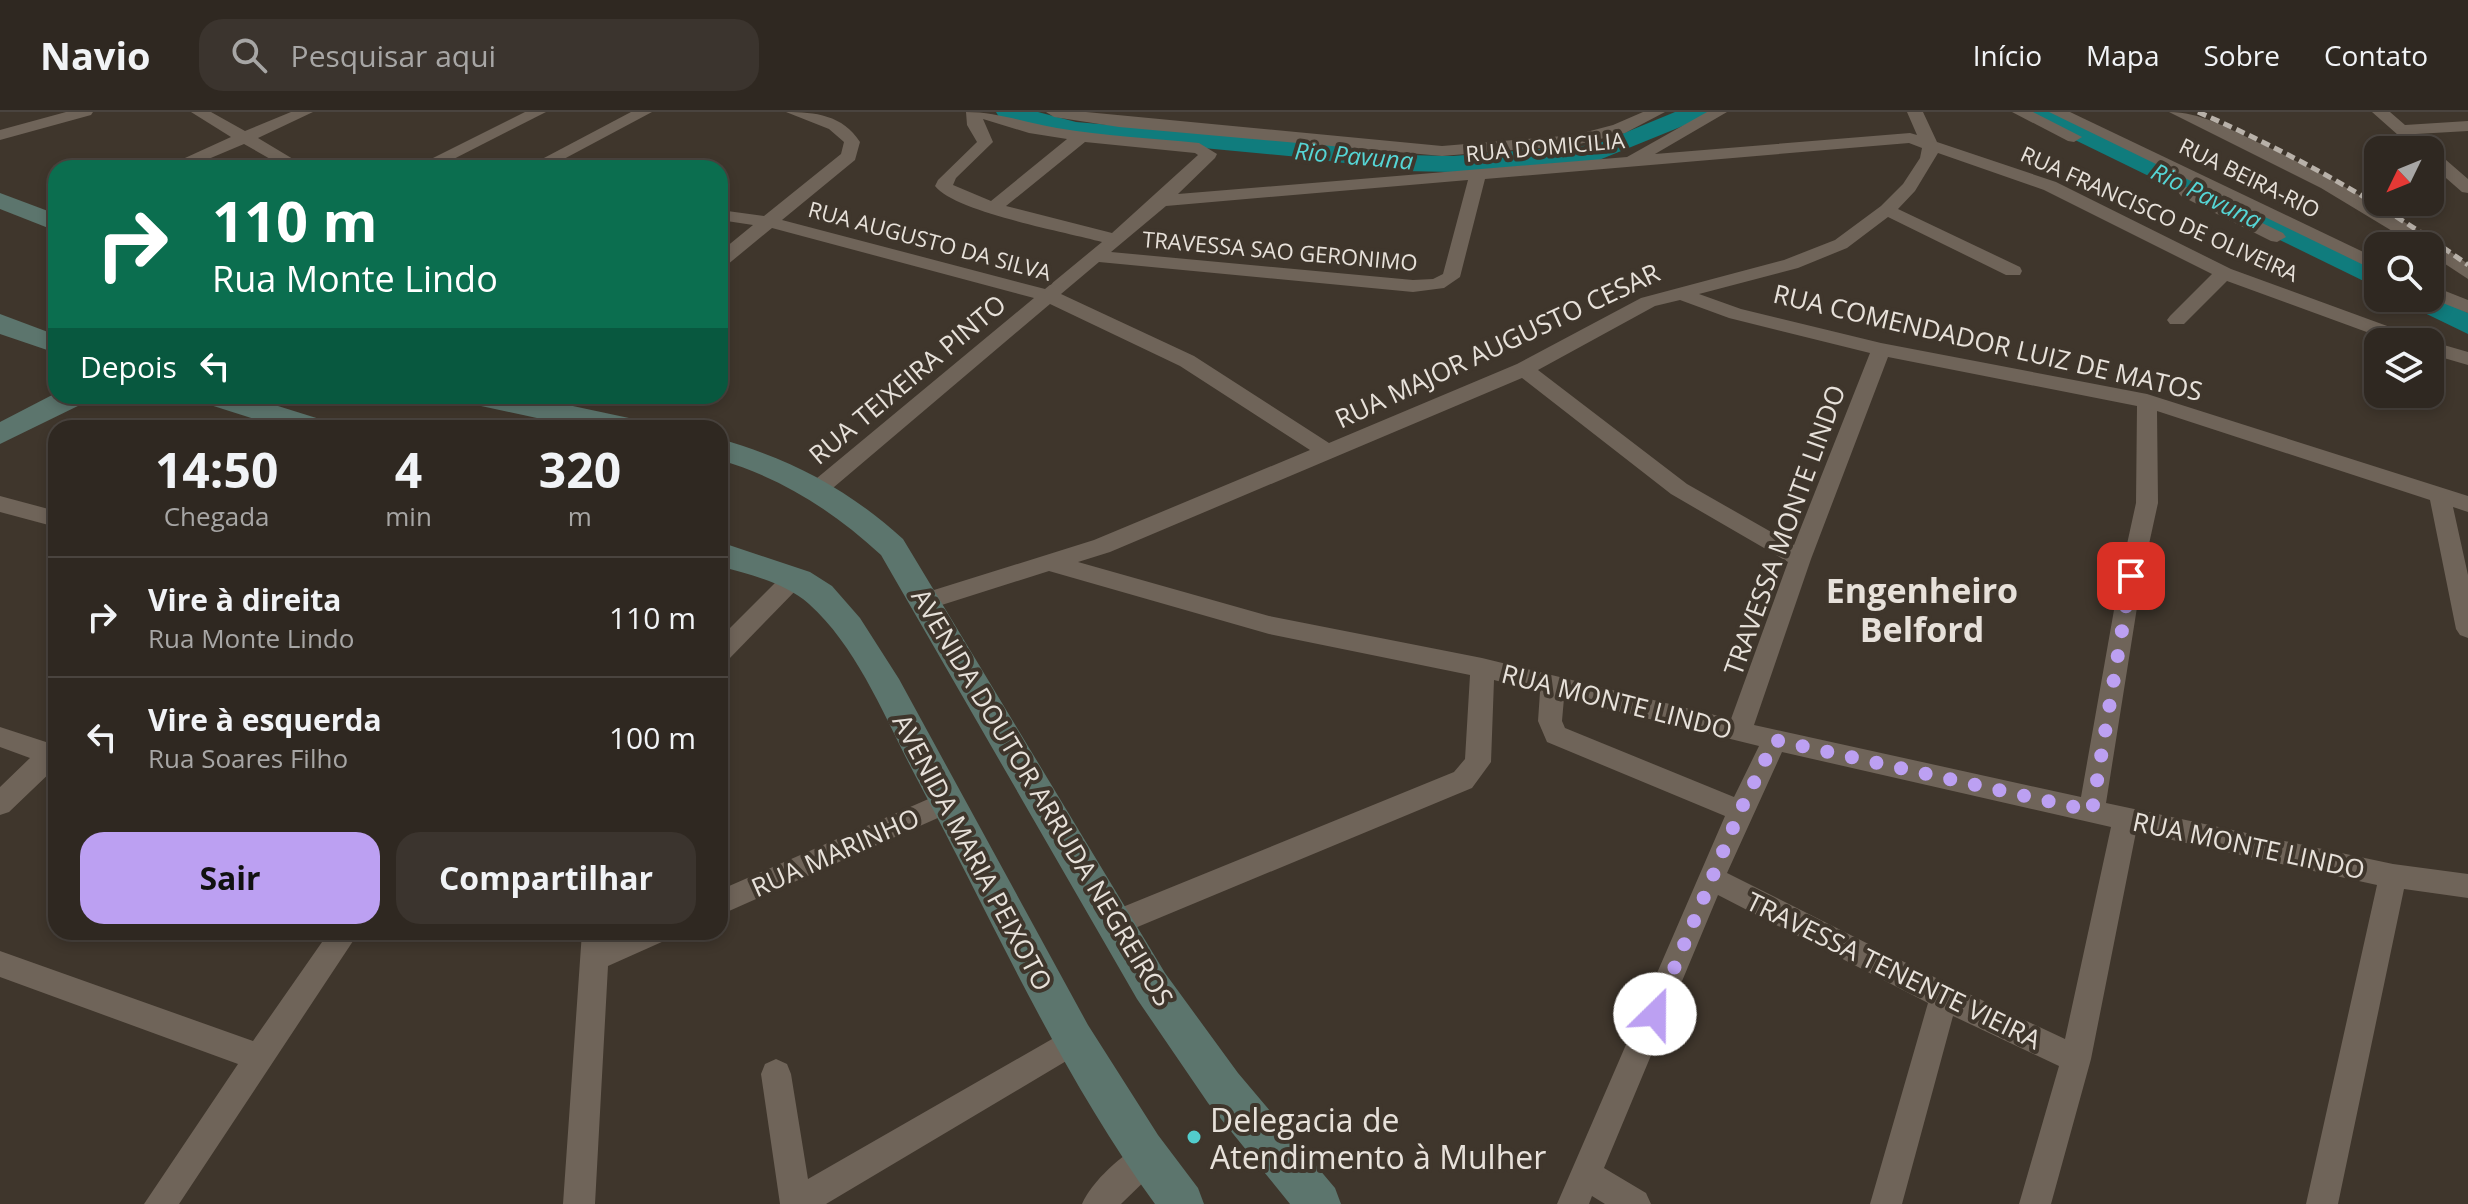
<!DOCTYPE html>
<html lang="pt">
<head>
<meta charset="utf-8">
<style>
  body { margin:0; font-family:"Open Sans",sans-serif; background:#3b342e; color:#f1f3f6; height:100vh; display:flex; flex-direction:column; font-size:30px; white-space:nowrap }
  * { box-sizing:border-box; margin:0 }
  p { font-size:26px; color:#a7a6a5 }
  .icon { flex:none; width:44px; height:44px; fill:none; stroke:currentColor; stroke-width:2; stroke-linecap:round; stroke-linejoin:round }
  .map { position:relative; flex:1; overflow:hidden }
  .side { position:absolute; left:48px; top:308px; width:680px; height:520px; display:flex; flex-direction:column; background:#2f2821; border-radius:24px; box-shadow:0 4px 12px #0003,0 0 0 2px #4a443f }
  .side>* { flex:none }
  .hud { position:absolute; left:48px; top:48px; width:680px; height:244px; border-radius:24px; box-shadow:0 4px 12px #0003,0 0 0 2px #4a443f; background:#0b6e4f; color:#fff; overflow:hidden }
  .needle { width:52px; rotate:227deg }
  .fabs { position:absolute; left:2364px; top:24px; display:grid; gap:16px }
  .fabs a { display:grid; place-items:center; width:80px; height:80px; border-radius:16px; background:#2f2821; box-shadow:0 4px 12px #0003,0 0 0 2px #4a443f; font-size:40px }
  .pin { position:absolute; display:grid; place-items:center; width:68px; height:68px; color:#fff; margin:-34px; border-radius:16px; box-shadow:0 4px 12px #0006 }
  .me { position:absolute; width:88px; margin:-44px; rotate:23deg; stroke-linejoin:round; filter:drop-shadow(0 0 6px #0008) }
  .turn { display:flex; align-items:center; gap:28px; height:168px; padding:0 32px; font-size:36px }
  .turn .icon { width:104px; height:104px; stroke-width:2.5 }
  .turn b { display:block; font-size:56px; line-height:68px }
  .then { display:flex; align-items:center; height:76px; padding:0 32px; background:#0003; gap:16px; font-size:30px }
  .eta { display:flex; justify-content:space-evenly; align-items:center; height:136px; text-align:center }
  .eta b { font-size:48px; font-weight:700; line-height:56px }
  .cta { display:flex; gap:16px; margin-top:auto; padding:16px 32px }
  .cta a { flex:1; height:92px; border-radius:24px; background:#bca0f2; color:#111; font-size:32px; font-weight:700; line-height:92px; text-align:center }
  .cta a+a { background:#3b342e; color:#f1f3f6 }
  ul { padding:0; list-style:none }
  li { display:flex; align-items:center; gap:24px; height:120px; padding:0 32px; border-top:2px solid #4a443f }
  li div { flex:1 }
  li b { display:block; font-size:30px }
  li em { font-style:normal }
  header { display:flex; align-items:center; gap:48px; box-sizing:border-box; height:112px; padding:0 40px; background:#2f2821; border-bottom:2px solid #4a443f }
  header strong { font-size:38px }
  nav { display:flex; gap:44px; margin-inline-start:auto; font-size:28px }
  .search { width:560px; height:72px; background:#3b342e; display:flex; align-items:center; gap:20px; box-sizing:border-box; padding:0 28px; border-radius:24px; color:#a7a6a5; font-size:30px }
  .map>svg:first-child { display:block }
</style>
</head>
<body>
<header>
<strong>Navio</strong>
<div class="search"><svg class="icon" aria-label="search" viewBox="0 0 24 24"><circle cx="10" cy="10" r="6"/><path d="M15 15l6 6"/></svg>Pesquisar aqui</div>
<nav><a>Início</a><a>Mapa</a><a>Sobre</a><a>Contato</a></nav>
</header>
<div class="map">
<svg width="2468" height="1092" viewBox="0 0 2468 1092">
  <rect width="100%" height="100%" fill="#3f362c"/>
  <g fill="none" stroke-linecap="round" stroke-linejoin="round">
    <g fill="#107c7d" fill-rule="evenodd">
      <polygon points="996,0 1038,0 1076,10 1299,29 1404,43 1453,44 1595,33 1675,0 1708,0 1705,5 1599,48 1453,60 1404,59 1299,45 1076,24 999,5"/>
      <polygon points="2025,0 2057,0 2251,91 2378,156 2378,176 2028,5"/>
      <polygon points="2430,182 2468,201 2468,222 2406,192 2402,186 2430,186"/>
    </g>
    <g fill="#6f6459" fill-rule="evenodd">
      <polygon points="66,0 93,0 91,3 0,28 0,18"/>
      <polygon points="191,0 211,0 245,19 291,0 313,0 258,26 308,56 286,56 244,32 187,56 163,56 231,25"/>
      <polygon points="525,0 546,0 436,56 413,56"/>
      <polygon points="631,0 652,0 547,56 525,56"/>
      <path d="M786,0c29,0 57,3 74,30l-5,18 -73,60 263,69 57,-47c-36,-10 -147,-30 -167,-56l3,-6 39,-38 -10,-17 -1,-13c32,0 60,11 91,16 47,8 95,10 142,15l18,11 -2,4 -37,36 449,-37 80,-45h20l-72,42 255,-21 7,2 -10,-23h16l14,30 119,40 175,87 189,69 3,4h-29l-167,-61 -43,43h-14l-3,-4 3,-4 42,-42 -168,-84 -106,-37 -23,38 -17,18 122,58 2,4 -2,4h-14l-118,-58 -41,31 -49,20 -99,26 42,15 140,34 266,51 321,102v16l-15,-5 15,68v63l-8,-3 -4,-6 -26,-129 -273,-89 1,92 -16,73 -36,227 287,61 75,10v24l-64,-9 -66,315h-32l71,-319 -241,-53 -45,227 -40,145h-32l40,-138 -106,-50 -51,188h-32l58,-201 -210,-108 -114,273 42,25 5,11h-46l-13,-8 -3,8h-32l168,-388 -178,-74 -9,-21 2,-29 -46,-12 -3,82 -19,26 -349,145 -10,4 -10,-4 -4,-9 4,-9 351,-143 11,-13 5,-84 -201,-41 -220,-63 -123,39 -8,-3 -4,-6 4,-6 176,-55 216,-90 -130,-84 -130,-62 -223,189h-16l-3,-5 3,-5 223,-185 -262,-70 -45,37 -7,2v-15l33,-27 -33,-5v-10l44,6 77,-62 3,-12 -15,-13zM983,7l46,14 38,6 -76,62 -38,-16 3,-7 37,-36zM1085,30l110,11 3,2 -86,78 -106,-27zM1909,31l13,5 -2,10 -17,26 -22,22 -46,34 -51,20 -143,38 -124,66 -188,79 -135,-87 -133,-62 38,-32 314,30 31,-4 16,-11 25,-98zM1468,68l-25,94 -10,5 -20,1 -302,-28 55,-46zM1680,188l49,18 141,35 -76,192 -107,-61 -149,-114 117,-64zM1888,245l249,49 -1,97 -16,73 -39,221 -327,-72 57,-166zM1522,266l149,116 117,68 -57,157 -249,-61 -213,-42 -191,-54 32,-10zM1564,586l195,48 -25,51 -169,-69 -3,-7zM1782,640l329,75 -46,212 -111,-52 -227,-114z"/>
      <polygon points="1046,0 1086,0 1442,34 1575,23 1613,13 1643,0 1665,0 1625,21 1575,33 1442,44 1119,15 1054,5"/>
      <polygon points="2012,0 2033,0 2082,25 2074,30 2068,29"/>
      <polygon points="2049,0 2070,0 2378,147 2378,160"/>
      <path d="M2169,0c31,0 58,16 86,29 75,35 146,76 213,123v15l-38,-25v-8h-13l-96,-58z"/>
      <polygon points="2372,0 2390,0 2405,13 2468,9 2468,19 2416,22 2468,67 2468,81 2462,80 2430,52 2430,38 2415,38"/>
      <polygon points="2187,75 2283,121 2286,125 2277,130 2271,129 2181,84 2178,80 2181,76"/>
      <polygon points="2430,173 2468,188 2468,201 2430,186"/>
      <polygon points="2430,229 2468,240 2468,253 2430,242 2430,230 2425,230"/>
      <polygon points="0,384 56,399 56,415 0,400"/>
      <polygon points="794,457 802,460 805,466 802,472 728,548 720,550 720,526 786,460"/>
      <polygon points="0,615 46,630 56,626 56,655 9,700 0,703 0,675 30,646 0,635"/>
      <polygon points="949,678 958,681 962,689 958,697 720,803 720,778"/>
      <polygon points="329,820 359,820 179,1092 144,1092 238,952 0,865 0,839 253,929"/>
      <polygon points="582,820 610,820 610,826 624,820 668,820 664,829 608,854 595,1092 563,1092"/>
      <polygon points="1073,915 1083,919 1088,929 1083,939 826,1092 780,1092 761,962 765,952 776,947 787,952 791,962 808,1067"/>
      <path d="M1146,1030l11,5 5,11 -5,11 -36,35h-39c9,-22 42,-52 64,-62z"/>
    </g>
    <g fill="#5c756d" fill-rule="evenodd">
      <polygon points="0,81 56,102 56,119 0,97"/>
      <polygon points="0,202 56,223 56,241 0,222"/>
      <polygon points="56,281 56,284 88,284 84,291 0,332 0,310"/>
      <polygon points="200,284 246,284 326,309 331,316 283,316 204,291"/>
      <polygon points="467,284 526,284 629,306 639,309 644,316 583,316 481,294 471,291"/>
      <path d="M720,327c71,20 128,50 183,100l262,434 73,100 97,115 6,16h-51l-82,-101 -71,-104 -256,-444c-48,-44 -99,-77 -161,-95z"/>
      <path d="M720,430l90,30 22,14 28,32 39,61 189,346 70,110 40,53 6,16h-49c-96,-132 -161,-281 -238,-425 -31,-58 -58,-130 -108,-175 -25,-22 -59,-29 -89,-38z"/>
    </g>
    <path stroke="#b8b1a9" stroke-width="5" stroke-dasharray="9 5" stroke-linecap="butt" d="M2198,0c96,42 185,92 270,153"/>
  </g>
  <g fill="none" stroke-linecap="round" stroke-linejoin="round">
    <polyline stroke="#bca0f2" stroke-width="14" stroke-dasharray="0 25.2" points="1655,902 1740,699 1775,628 2092,699 2131,464"/>
  </g>
  <circle fill="#52cdcd" stroke="#3f362c" stroke-width="3" cx="1194" cy="1025" r="8"/>
  <g text-anchor="middle" dominant-baseline="central" stroke-width="8" stroke-linejoin="round" paint-order="stroke">
    <g font-size="22" fill="#e7e1da" stroke="#3f362c">
      <text transform="translate(1545 34) rotate(-5)">RUA DOMICILIA</text>
      <text transform="translate(2250 65) rotate(26)">RUA BEIRA-RIO</text>
      <text transform="translate(2160 101) rotate(24)">RUA FRANCISCO DE OLIVEIRA</text>
      <text transform="translate(930 128) rotate(15)">RUA AUGUSTO DA SILVA</text>
      <text transform="translate(1280 138) rotate(5)">TRAVESSA SAO GERONIMO</text>
    </g>
    <g font-size="24" font-style="italic" fill="#55d5d5" stroke="#3f362c">
      <text transform="translate(1354 43) rotate(5)">Rio Pavuna</text>
      <text transform="translate(2207 83) rotate(26)">Rio Pavuna</text>
    </g>
    <g font-size="26" fill="#e7e1da" stroke="#3f362c">
      <text transform="translate(1988 230) rotate(13)">RUA COMENDADOR LUIZ DE MATOS</text>
      <text transform="translate(1497 233) rotate(-25)">RUA MAJOR AUGUSTO CESAR</text>
      <text transform="translate(907 267) rotate(-40)">RUA TEIXEIRA PINTO</text>
      <text transform="translate(1784 418) rotate(-70)">TRAVESSA MONTE LINDO</text>
      <text transform="translate(1617 589) rotate(14)">RUA MONTE LINDO</text>
      <text transform="translate(1043 685) rotate(59)">AVENIDA DOUTOR ARRUDA NEGREIROS</text>
      <text transform="translate(2249 733) rotate(12)">RUA MONTE LINDO</text>
      <text transform="translate(835 740) rotate(-24)">RUA MARINHO</text>
      <text transform="translate(973 740) rotate(62)">AVENIDA MARIA PEIXOTO</text>
      <text transform="translate(1894 858) rotate(26)">TRAVESSA TENENTE VIEIRA</text>
    </g>
    <g font-size="32" fill="#e7e1da" stroke="#3f362c" text-anchor="start">
      <text x="1210" y="1007">Delegacia de<tspan x="1210" dy="37">Atendimento à Mulher</tspan></text>
    </g>
    <g font-size="34" font-weight="bold" fill="#e7e1da" stroke="#3f362c">
      <text x="1922" y="478">Engenheiro<tspan x="1922" dy="39">Belford</tspan></text>
    </g>
  </g>
</svg>
<div class="fabs">
<a><svg class="needle" viewBox="-14 -14 28 28"><path d="M0-13l5 13h-10z" fill="#e53935"/><path d="M0 13l5-13h-10z" fill="#a7a6a5"/></svg></a>
<a><svg class="icon" aria-label="search" viewBox="0 0 24 24"><circle cx="10" cy="10" r="6"/><path d="M15 15l6 6"/></svg></a>
<a><svg class="icon" aria-label="layers" viewBox="0 0 24 24"><path d="M12 4l9 5-9 5-9-5zM3 14l9 5 9-5"/></svg></a>
</div>
<div class="pin" style="left:2131px;top:464px;background:#d93025"><svg class="icon" aria-label="arrive" viewBox="0 0 24 24"><path d="M6 21V4h12l-3 4 3 4H6"/></svg></div>
<svg class="me" style="left:1655px;top:902px" viewBox="-20 -20 40 40"><circle r="19" fill="#fff"/><path d="M0-13L10 11 0 6-10 11z" fill="#bca0f2"/></svg>
<div class="hud">
<div class="turn"><svg class="icon" aria-label="right" viewBox="0 0 24 24"><path d="M7 20v-9h11M14 6l5 5-5 5"/></svg><div><b>110 m</b>Rua Monte Lindo</div></div>
<div class="then">Depois<svg class="icon" aria-label="left" viewBox="0 0 24 24"><path d="M17 20v-9H6M10 6l-5 5 5 5"/></svg></div>
</div>
<section class="side">
<div class="eta">
<div><b>14:50</b><p>Chegada</p></div>
<div><b>4</b><p>min</p></div>
<div><b>320</b><p>m</p></div>
</div>
<ul>
<li><svg class="icon" aria-label="right" viewBox="0 0 24 24"><path d="M7 20v-9h11M14 6l5 5-5 5"/></svg><div><b>Vire à direita</b><p>Rua Monte Lindo</p></div><em>110 m</em></li>
<li><svg class="icon" aria-label="left" viewBox="0 0 24 24"><path d="M17 20v-9H6M10 6l-5 5 5 5"/></svg><div><b>Vire à esquerda</b><p>Rua Soares Filho</p></div><em>100 m</em></li>
</ul>
<div class="cta"><a>Sair</a><a>Compartilhar</a></div>
</section>
</div>
</body>
</html>
